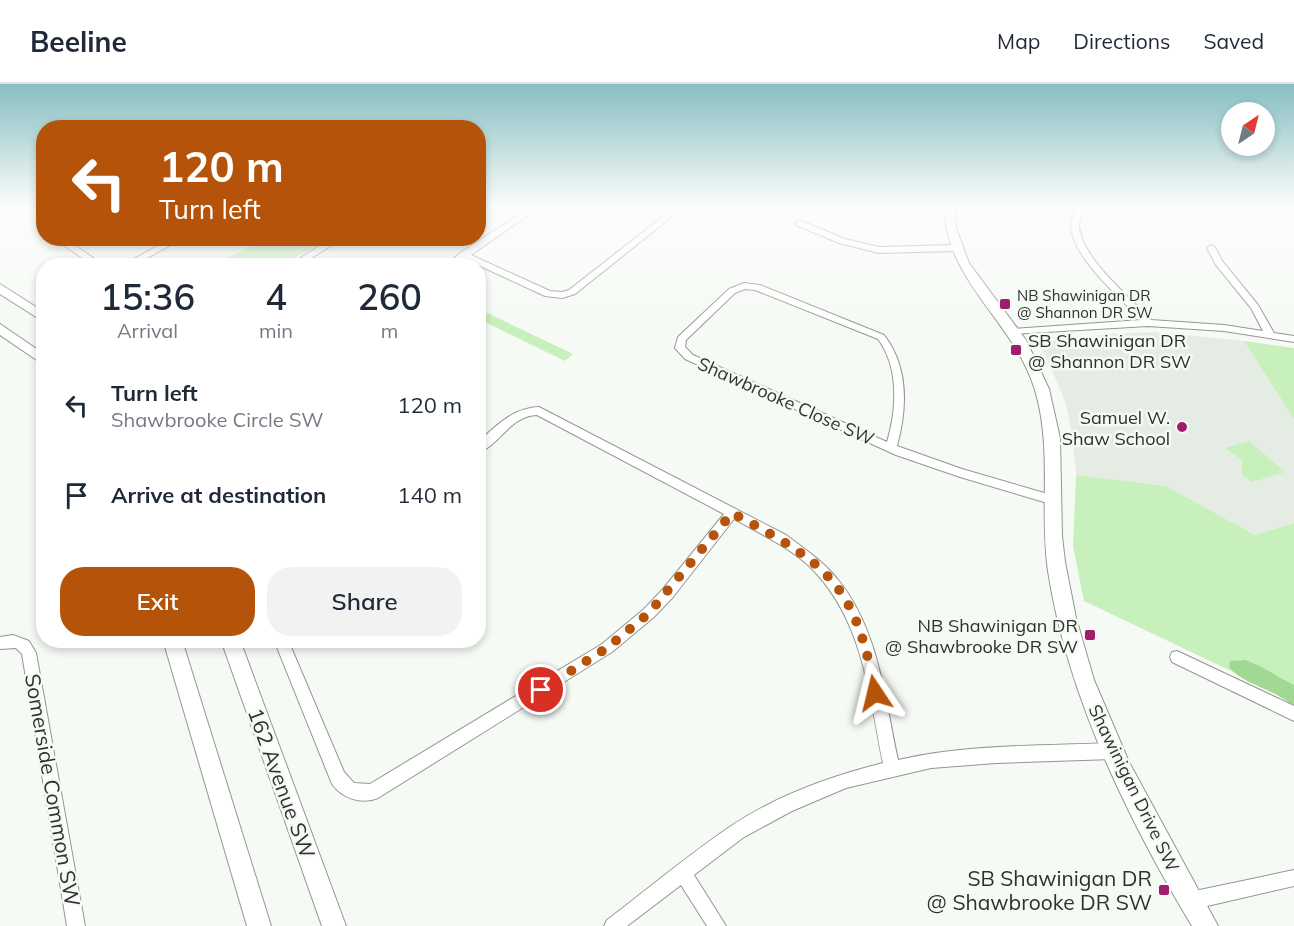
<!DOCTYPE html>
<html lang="en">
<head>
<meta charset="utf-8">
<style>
  body { margin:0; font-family:Mulish,sans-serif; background:#f2f2f3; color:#1f2937; height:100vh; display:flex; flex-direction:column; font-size:22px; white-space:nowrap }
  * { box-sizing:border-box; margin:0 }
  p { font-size:20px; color:#747a83 }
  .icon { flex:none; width:33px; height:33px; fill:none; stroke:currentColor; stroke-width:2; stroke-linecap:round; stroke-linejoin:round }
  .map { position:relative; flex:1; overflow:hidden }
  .details { position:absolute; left:36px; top:174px; width:450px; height:390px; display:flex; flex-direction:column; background:#fff; border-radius:24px; box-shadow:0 3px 9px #0003 }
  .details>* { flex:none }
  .banner { position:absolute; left:36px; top:36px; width:450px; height:126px; border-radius:24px; box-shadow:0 3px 9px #0003; background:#b45309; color:#fff; overflow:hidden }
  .needle { width:39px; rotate:35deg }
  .buttons { position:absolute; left:1221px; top:18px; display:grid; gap:12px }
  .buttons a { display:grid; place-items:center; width:54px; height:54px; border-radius:50%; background:#fff; box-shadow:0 3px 9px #0003; font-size:30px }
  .pin { position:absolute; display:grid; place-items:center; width:51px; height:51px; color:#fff; margin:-26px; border:3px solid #fff; border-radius:50%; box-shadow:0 2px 6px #0007 }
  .me { position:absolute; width:66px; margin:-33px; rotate:350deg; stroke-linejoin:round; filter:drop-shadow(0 0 4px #0008) }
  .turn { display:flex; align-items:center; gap:21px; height:126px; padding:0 24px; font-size:27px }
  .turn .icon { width:78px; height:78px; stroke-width:2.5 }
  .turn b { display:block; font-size:42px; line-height:51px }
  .eta { display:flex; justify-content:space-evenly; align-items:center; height:102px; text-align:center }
  .eta b { font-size:36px; font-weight:600; line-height:42px }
  .action { display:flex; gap:12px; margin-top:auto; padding:12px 24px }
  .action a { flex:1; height:69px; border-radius:24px; background:#b45309; color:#fff; font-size:24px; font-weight:600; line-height:69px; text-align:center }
  .action a+a { background:#f2f2f3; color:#1f2937 }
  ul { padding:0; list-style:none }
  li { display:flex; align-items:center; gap:18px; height:90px; padding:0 24px }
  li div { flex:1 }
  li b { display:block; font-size:22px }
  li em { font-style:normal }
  header { display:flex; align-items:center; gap:36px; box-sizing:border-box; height:84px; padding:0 30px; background:#fff; border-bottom:2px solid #e0e1e3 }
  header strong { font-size:28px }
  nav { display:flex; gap:33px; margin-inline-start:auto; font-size:21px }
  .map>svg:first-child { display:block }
</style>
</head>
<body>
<header>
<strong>Beeline</strong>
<nav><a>Map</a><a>Directions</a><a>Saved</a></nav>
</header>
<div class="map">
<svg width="1294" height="842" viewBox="0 0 1294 842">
  <rect width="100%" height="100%" fill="#f6faf5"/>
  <polygon fill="#e4ece3" points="1154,248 1244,257 1294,335 1294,439 1255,451 1166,402 1076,391 1072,350 1066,320 1050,281 1040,262 1044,258 1109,250"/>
  <g fill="#c7f0bd">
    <polygon points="264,155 310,155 320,160 282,181 214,181"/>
    <polygon points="479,225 573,270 565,277 479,235"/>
    <polygon points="1244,257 1294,264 1294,335"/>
    <polygon points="1249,357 1285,388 1252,398 1242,391 1242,376 1225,364"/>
    <polygon points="1076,391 1166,402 1255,451 1294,439 1294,617 1084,517 1073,462"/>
  </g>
  <path fill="#a0d992" d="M1245,576c18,6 32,17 49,25v21c-4,-2 -8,-6 -12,-8 -17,-11 -40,-15 -53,-31l1,-6z"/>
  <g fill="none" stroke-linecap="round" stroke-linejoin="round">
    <defs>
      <g id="street">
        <polygon points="531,123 540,123 471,171 550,207 562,208 569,206 675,123 684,123 575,210 562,214 545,212 465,175 456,182 445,182 460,169"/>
        <path d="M1076,123h8c-2,6 -5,12 -5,18 1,32 51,72 72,95l73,5 39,6 -12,-23 -35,-43 -9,-17 4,-3 3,1 9,16 35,43 16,28 20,3v6l-70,-11 -76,-5 -137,8 -2,-2 5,-3 127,-9c-21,-23 -69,-62 -70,-95 0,-6 3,-12 5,-18z"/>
        <polygon points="796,137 802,137 845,155 879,163 954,161 958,164 954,167 879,169 839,159 796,141"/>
        <polygon points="53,154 64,154 105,182 94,182"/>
        <polygon points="172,154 183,154 133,182 121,182"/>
        <polygon points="332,154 343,154 299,182 288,182"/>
        <path d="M744,199l16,2 124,50c25,32 23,74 13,111l65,23 96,28 2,3 -2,3 -4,2 -94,-28 -64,-22 -211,-96 -10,-11 3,-11 51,-48zM745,205l10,1 123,49c21,28 19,70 9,103l-194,-87 -8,-8 1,-7 49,-47z"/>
        <path d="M539,323l247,128c19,14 38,27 53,46 40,50 46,119 59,179 70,-16 143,-14 215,-17l5,3 3,5 -3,5 -5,3 -117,4 -65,5 -85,20 -54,23 -48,26 -50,38 32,51h-19l-26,-41 -54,41h-23l3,-6c41,-31 81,-65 124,-94 45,-30 100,-50 152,-63 -14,-69 -20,-146 -75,-198 -21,-19 -49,-32 -74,-46l-61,78 -19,20 -42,35 -234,146c-17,7 -36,0 -46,-14l-58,-144h14l56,132 10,11 16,1 232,-140 42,-35 19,-20 61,-75 -187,-99c-27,1 -36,29 -59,38v-11c19,-17 35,-34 61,-35z"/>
        <polygon points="13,551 29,557 36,569 85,842 67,842 22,570 16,564 0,565 0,553"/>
        <polygon points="1177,567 1294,622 1294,637 1172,578 1170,573 1172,568"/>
        <polygon points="1294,786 1294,802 1190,826 1184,823 1181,817 1184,811 1190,808"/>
      </g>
      <g id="secondary">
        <polygon points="0,123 13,123 0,129"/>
        <path d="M944,123h11l1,21 13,35 57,77 23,49 11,49 2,98 3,26 11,56 18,62 35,82 89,164h-26c-64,-106 -125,-232 -144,-355 -9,-60 5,-121 -13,-181 -22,-71 -88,-106 -91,-183z"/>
        <polygon points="0,200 44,228 44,238 0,210"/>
        <polygon points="0,240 44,270 44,281 0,251"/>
        <polygon points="163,556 182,556 271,842 247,842"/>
        <polygon points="221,556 240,556 346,842 322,842"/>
      </g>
    </defs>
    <use href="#street" stroke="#939692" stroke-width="2"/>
    <use href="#secondary" stroke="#939692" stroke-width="2"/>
    <use href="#street" fill="#fff" fill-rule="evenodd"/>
    <use href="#secondary" fill="#fff" fill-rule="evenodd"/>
  </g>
  <linearGradient id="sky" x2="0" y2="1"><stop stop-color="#87bec2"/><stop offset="0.51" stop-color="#fbfdfa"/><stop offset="1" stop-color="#fbfdfa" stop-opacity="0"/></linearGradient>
  <rect width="1294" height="241" fill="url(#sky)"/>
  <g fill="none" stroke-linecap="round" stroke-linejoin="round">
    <path stroke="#b45309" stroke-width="10" stroke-dasharray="0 18" d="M541,606l66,-42 42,-35 83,-100c94,50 124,70 143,180"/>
  </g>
  <g fill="#a01c6c" stroke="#f6faf5" stroke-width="2">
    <rect x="999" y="214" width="12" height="12" rx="3"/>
    <rect x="1010" y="260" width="12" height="12" rx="3"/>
    <circle cx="1182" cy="343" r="6"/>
    <rect x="1084" y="545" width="12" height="12" rx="3"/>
    <rect x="1158" y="800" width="12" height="12" rx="3"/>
  </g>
  <g text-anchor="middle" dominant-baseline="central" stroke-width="5" stroke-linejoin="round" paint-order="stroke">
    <g font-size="15" fill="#2f312f" stroke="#f6faf5" text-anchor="start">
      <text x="1017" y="211">NB Shawinigan DR<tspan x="1017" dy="17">@ Shannon DR SW</tspan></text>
    </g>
    <g font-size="18" fill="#2f312f" stroke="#f6faf5" text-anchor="end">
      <text x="1028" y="256" text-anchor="start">SB Shawinigan DR<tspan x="1028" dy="21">@ Shannon DR SW</tspan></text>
      <text x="1170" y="333">Samuel W.<tspan x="1170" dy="21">Shaw School</tspan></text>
      <text x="1078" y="541">NB Shawinigan DR<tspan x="1078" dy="21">@ Shawbrooke DR SW</tspan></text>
    </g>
    <g font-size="18" fill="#2f312f" stroke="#f6faf5">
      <text transform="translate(786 317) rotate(24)">Shawbrooke Close SW</text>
      <text transform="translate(1134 704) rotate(64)">Shawinigan Drive SW</text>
    </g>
    <g font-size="21" fill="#2f312f" stroke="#f6faf5">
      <text transform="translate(282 699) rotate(70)">162 Avenue SW</text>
      <text transform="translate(53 706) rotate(80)">Somerside Common SW</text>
    </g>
    <g font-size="21" fill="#2f312f" stroke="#f6faf5" text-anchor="end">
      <text x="1152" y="794">SB Shawinigan DR<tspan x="1152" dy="24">@ Shawbrooke DR SW</tspan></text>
    </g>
  </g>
</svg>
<div class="buttons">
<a><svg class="needle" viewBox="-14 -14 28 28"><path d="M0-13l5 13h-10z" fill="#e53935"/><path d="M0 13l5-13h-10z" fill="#747a83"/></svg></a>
</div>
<div class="pin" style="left:541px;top:606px;background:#d93025"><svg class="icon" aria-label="arrive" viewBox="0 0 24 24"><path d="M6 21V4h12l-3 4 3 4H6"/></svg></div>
<svg class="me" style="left:875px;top:609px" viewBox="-20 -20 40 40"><path d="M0-17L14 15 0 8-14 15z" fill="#b45309" stroke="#fff" stroke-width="4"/></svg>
<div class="banner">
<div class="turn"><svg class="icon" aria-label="left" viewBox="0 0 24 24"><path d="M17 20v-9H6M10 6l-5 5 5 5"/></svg><div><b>120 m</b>Turn left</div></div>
</div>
<section class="details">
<div class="eta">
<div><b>15:36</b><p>Arrival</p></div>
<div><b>4</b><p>min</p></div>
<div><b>260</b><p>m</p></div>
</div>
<ul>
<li><svg class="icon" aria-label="left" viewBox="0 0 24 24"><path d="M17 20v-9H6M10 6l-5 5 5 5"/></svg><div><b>Turn left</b><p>Shawbrooke Circle SW</p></div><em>120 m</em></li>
<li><svg class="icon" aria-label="arrive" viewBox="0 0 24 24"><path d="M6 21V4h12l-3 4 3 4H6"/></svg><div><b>Arrive at destination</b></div><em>140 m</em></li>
</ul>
<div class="action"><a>Exit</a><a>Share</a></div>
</section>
</div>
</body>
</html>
